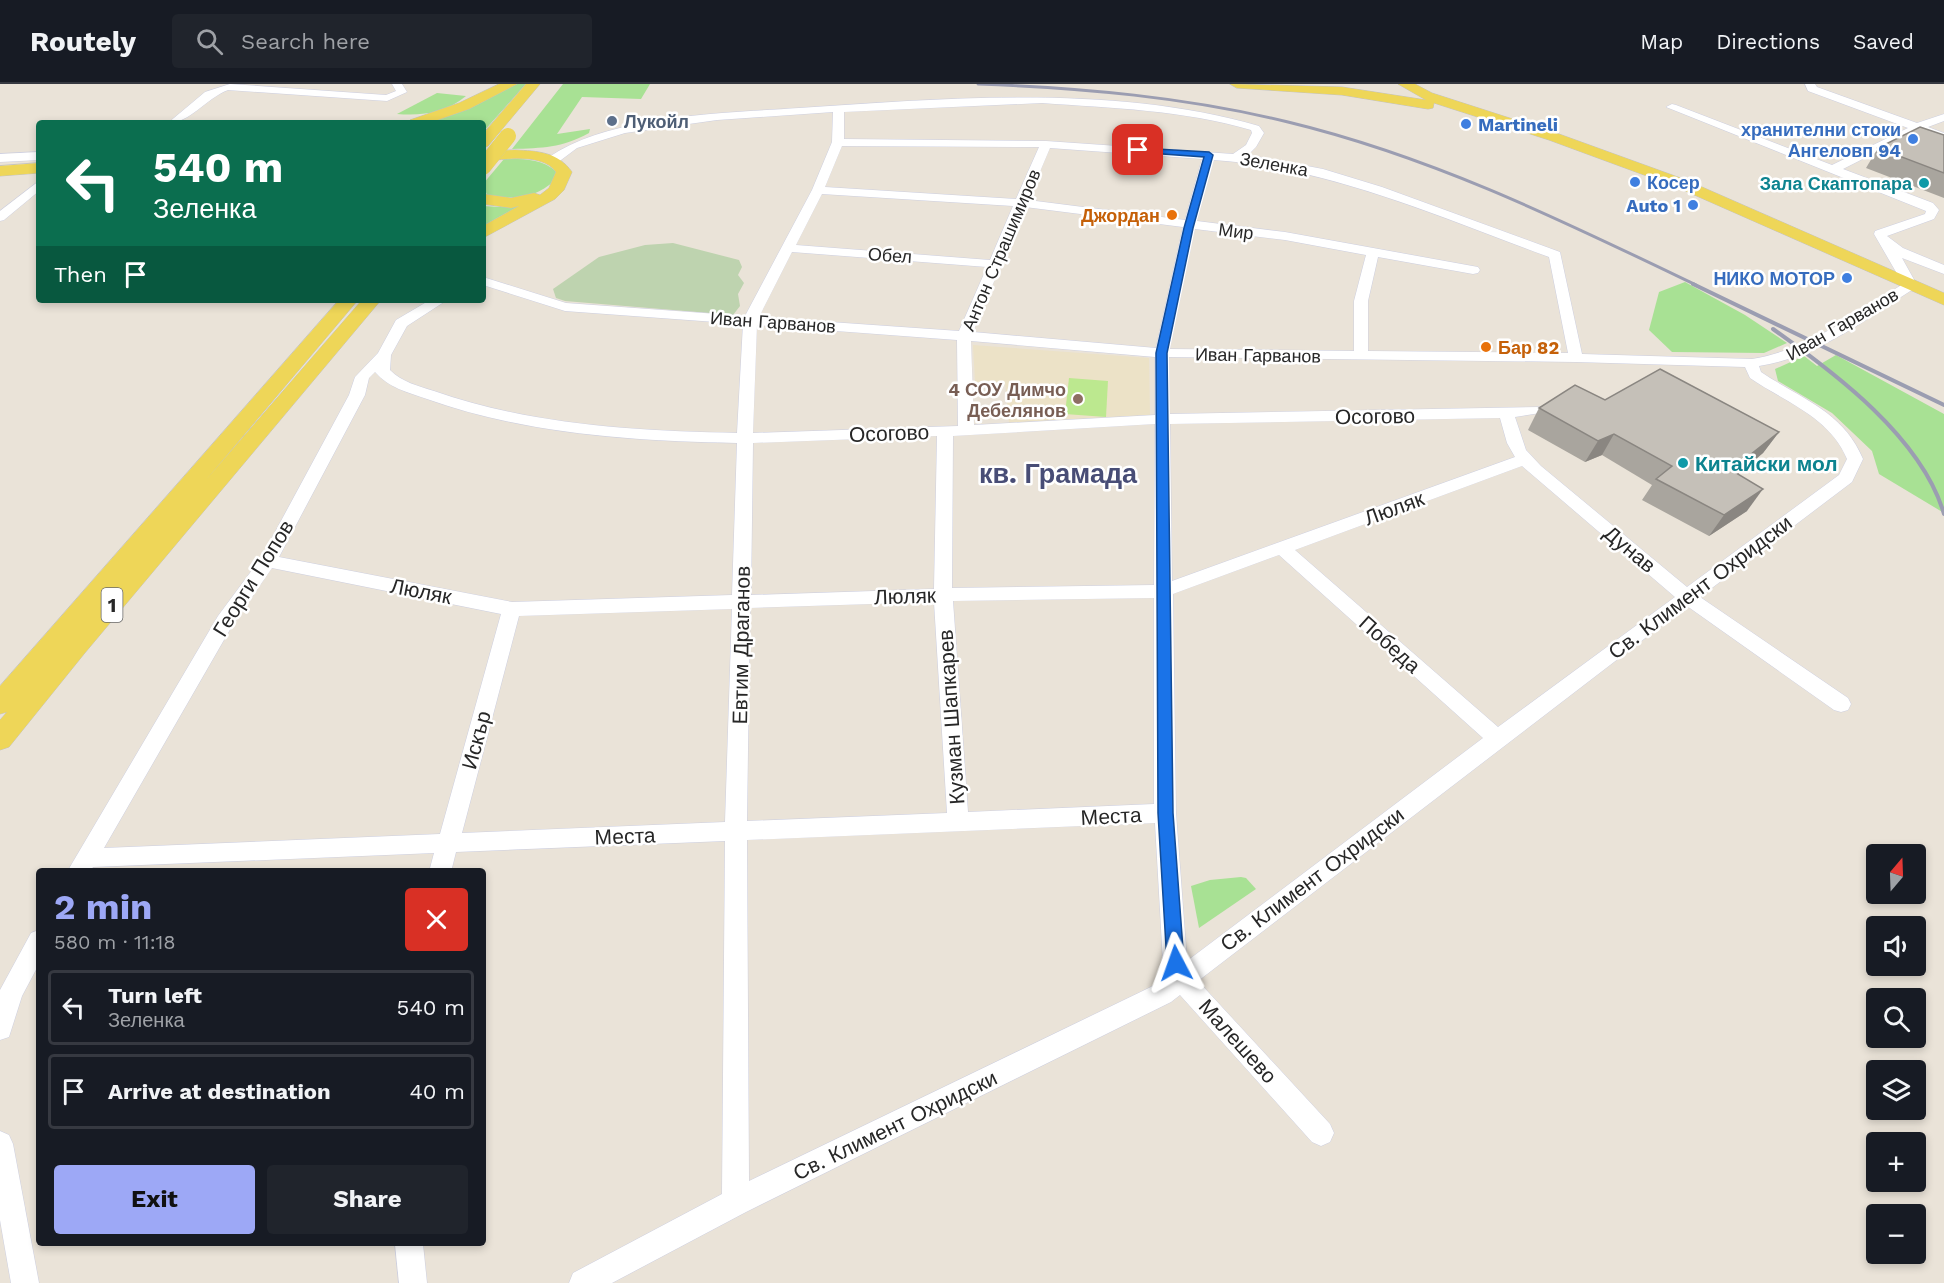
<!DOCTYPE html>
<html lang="en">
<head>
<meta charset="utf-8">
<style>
  body { margin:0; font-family:"Work Sans",sans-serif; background:#20242c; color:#f1f3f6; height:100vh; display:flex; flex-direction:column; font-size:22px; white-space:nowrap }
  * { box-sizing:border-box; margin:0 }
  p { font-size:20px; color:#9ea1a6 }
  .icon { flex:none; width:33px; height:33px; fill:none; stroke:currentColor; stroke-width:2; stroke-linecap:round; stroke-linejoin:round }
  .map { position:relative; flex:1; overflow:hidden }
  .sheet { position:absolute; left:36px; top:784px; width:450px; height:378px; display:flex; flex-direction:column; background:#171b24; border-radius:6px; box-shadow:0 3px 9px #0003 }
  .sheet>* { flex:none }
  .banner { position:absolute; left:36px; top:36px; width:450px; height:183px; border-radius:6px; box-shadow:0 3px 9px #0003; background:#0b6e4f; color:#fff; overflow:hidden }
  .needle { width:39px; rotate:19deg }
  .fabs { position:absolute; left:1866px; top:760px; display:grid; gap:12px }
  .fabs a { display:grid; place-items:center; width:60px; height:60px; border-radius:6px; background:#171b24; box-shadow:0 3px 9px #0003; font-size:30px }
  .pin { position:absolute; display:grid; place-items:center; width:51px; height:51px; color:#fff; margin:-26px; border-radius:12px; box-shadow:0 3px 9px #0006 }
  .me { position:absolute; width:66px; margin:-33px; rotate:356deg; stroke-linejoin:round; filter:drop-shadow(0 0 4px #0008) }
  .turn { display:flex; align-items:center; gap:21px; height:126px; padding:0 18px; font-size:27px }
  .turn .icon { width:78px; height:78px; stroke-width:2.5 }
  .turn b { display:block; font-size:42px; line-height:51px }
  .then { display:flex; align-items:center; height:57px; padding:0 18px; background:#0003; gap:12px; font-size:22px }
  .round { display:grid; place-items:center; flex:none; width:63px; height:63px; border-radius:6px; background:#20242c }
  .headline { display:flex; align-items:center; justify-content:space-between; height:102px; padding:0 18px }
  h1 { font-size:36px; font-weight:700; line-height:45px; color:#9da8f6 }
  .primary-button { display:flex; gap:12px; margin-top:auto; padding:12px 18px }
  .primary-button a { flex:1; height:69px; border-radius:6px; background:#9da8f6; color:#111; font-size:24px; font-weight:700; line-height:69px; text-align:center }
  .primary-button a+a { background:#20242c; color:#f1f3f6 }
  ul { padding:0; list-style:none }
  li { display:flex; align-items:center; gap:18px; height:75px; margin:0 12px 9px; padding:0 6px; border:3px solid #363941; border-radius:6px }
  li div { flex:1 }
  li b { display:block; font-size:22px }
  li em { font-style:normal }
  header { display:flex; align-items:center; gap:36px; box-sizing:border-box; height:84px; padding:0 30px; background:#171b24; border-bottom:2px solid #363941 }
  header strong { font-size:28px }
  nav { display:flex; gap:33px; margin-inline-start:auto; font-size:21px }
  .search { width:420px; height:54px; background:#20242c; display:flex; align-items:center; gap:15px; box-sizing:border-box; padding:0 21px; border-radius:6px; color:#9ea1a6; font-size:22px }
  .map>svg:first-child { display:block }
</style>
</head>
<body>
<header>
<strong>Routely</strong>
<div class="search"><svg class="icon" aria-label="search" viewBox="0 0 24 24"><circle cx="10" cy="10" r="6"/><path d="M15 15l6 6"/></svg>Search here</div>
<nav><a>Map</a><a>Directions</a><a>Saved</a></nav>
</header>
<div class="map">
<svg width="1944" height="1199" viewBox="0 0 1944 1199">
  <rect width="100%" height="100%" fill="#eae3d8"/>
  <polygon fill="#ece2c7" points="973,261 1149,274 1150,331 1009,339 1005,298 975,298"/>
  <g fill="#a8e194">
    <polygon points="515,0 526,0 483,48 483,39 426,39"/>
    <path d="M563,0h87l-9,15 -59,-2 -25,37 33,-5 -1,4c-28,15 -46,15 -77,16z"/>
    <path d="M437,9l29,3c-20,17 -44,20 -69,18z"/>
    <path d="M504,75c20,0 37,-1 53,13l-2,8c-20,19 -42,20 -68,15l-4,-11z"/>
    <polygon points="526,120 483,145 483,122 500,123"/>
    <polygon points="1685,198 1745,231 1787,259 1764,269 1672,268 1649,246 1659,208"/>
    <polygon points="1836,271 1944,330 1944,429 1879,390 1872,367 1832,329 1778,297 1775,285 1804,272 1817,282"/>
    <polygon points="1241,793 1246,794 1256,805 1199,844 1191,802 1210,796"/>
  </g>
  <polygon fill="#bed3af" points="673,159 739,176 742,183 738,191 744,199 738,210 740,222 733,231 565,217 556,214 553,205 599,173 645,161"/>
  <polygon fill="#bce88f" points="1069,294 1108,297 1106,333 1065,330"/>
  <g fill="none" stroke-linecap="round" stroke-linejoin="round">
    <defs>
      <g id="minor">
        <path d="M230,0l156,11 10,-4 -4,-7h10l5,8 -20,9 -159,-11c-23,9 -38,33 -60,33l37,-31z"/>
        <path d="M1805,0h10l2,3 100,36 27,-9v7l-16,6 16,6v7l-26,-9 -75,38 90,34 6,7 -5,9 -47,17 16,12 41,17v9l-42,-16 15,27 -2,3c-49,31 -97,69 -156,78l2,6c40,27 82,39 102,87l-11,23 -152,115 148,101 3,6 -3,6 -7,2 -7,-2 -147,-104 -489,375 132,143 4,9 -4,9 -9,4 -9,-4 -132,-147 -9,7 -425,210 -134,71h-43l4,-10 149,-79 3,-353 -269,11 -5,20h-22l5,-19 -341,14 -3,5h-23l151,-256 43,-58 88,-163 6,-18 23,-24 18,-33 34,-20h17l-40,26 -16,29 -1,15c12,12 28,16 44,21 97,34 202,40 303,42l6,-109 -178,-13 -82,-26v-8l83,26 179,13 67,-126 20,-48 1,-30 -116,8 -92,13 -48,15 -20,15h-8v-6c61,-42 176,-44 250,-49 150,-10 315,-24 460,18l5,7 -8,14 -8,8 75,14 59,18 178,65 22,102 170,5c56,-9 103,-45 151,-75l-29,-50 1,-3 50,-17 1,-3 -260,-104 6,-3 4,1 156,60 76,-37 -100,-37zM1042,19c70,5 141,7 209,27l1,3 -6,12 -13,9 -187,-13 -202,-2v-27zM842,62l197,1 -23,52 -191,-12zM1050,64l152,11 -17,61 -157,-20zM1214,76c117,8 225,57 335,97l19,96 -200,-2v-50l10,-44 95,17 5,-1 2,-3 -2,-3 -193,-35 -88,-11zM822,110l191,12 -23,54 -194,-15zM1025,123l158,20 -27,121 -183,-16zM1195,145l90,11 81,15 -12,46v50l-184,-2zM792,168l195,15 -28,64 -200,-14zM757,241l200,15 1,86 -205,7zM971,257l184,16v58l-181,10zM1169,273l407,5 169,5 5,11c35,24 80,39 97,81l-8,16 -152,112 -146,-121 -15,-16 -11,-33 25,-4 3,-3 -3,-3 -370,7zM375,288c14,16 32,20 52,27 98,35 206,42 310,44l-5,152 -220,7 -233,-45 86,-162 4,-17zM1500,334l7,25 8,14 -343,124 -2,-157zM1155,340l-1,161 -202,3 1,-152zM937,352l-3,153 -183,6 2,-152zM1522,382l153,131 -177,130 -203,-177zM1279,471l204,183 -296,223 -11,-148 -3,-219zM272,484l229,46 -61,220 -336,14 128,-222zM1154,514v206l-186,8 -15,-211zM934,518l13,211 -200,8 3,-213zM732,525l-7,213 -263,11 57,-217zM1155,739l8,140 5,12 -15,11 -404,195 -2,-341z"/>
        <polygon points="39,68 39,76 0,78 0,70"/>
        <polygon points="39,97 39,107 4,136 0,137 0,127"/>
        <polygon points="39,846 39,880 22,912 9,953 0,956 0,906 31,849"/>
        <polygon points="0,1047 9,1051 13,1060 39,1199 11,1199 0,1136"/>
        <polygon points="395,1160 423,1160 427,1199 399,1199"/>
      </g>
      <g id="major">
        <polygon points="499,0 517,0 469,25 429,39 408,39 410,36 459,19"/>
        <polygon points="526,0 540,0 488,62 483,64 483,50"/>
        <polygon points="1230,0 1342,3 1426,16 1398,0 1415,0 1432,9 1559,50 1686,96 1944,209 1944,221 1674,102 1549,56 1434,19 1433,24 1428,25 1342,11 1237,4"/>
        <path d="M515,66c23,1 43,2 57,22l-8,18 -9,9 -72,39v-12l36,-20 -8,2 -28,-4v-10l28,4 23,-5 6,2 9,-7 7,-16c-14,-20 -52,-12 -73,-11v-10z"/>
        <polygon points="39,79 39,89 0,92 0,82"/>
        <polygon points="339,216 358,216 205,397 362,216 381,216 84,570 9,663 0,666 0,636 7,628 0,630 0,602"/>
      </g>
    </defs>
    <use href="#minor" stroke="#cdcfe0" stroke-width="1"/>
    <use href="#major" stroke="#c3c3c3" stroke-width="1"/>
    <use href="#minor" fill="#fff" fill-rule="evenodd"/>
    <use href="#major" fill="#eed658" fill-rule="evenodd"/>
    <path stroke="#9b9db1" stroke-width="3" d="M978,0c105,4 208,13 310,38 145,35 275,99 408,163"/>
    <g stroke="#9b9db1" stroke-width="4">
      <polyline points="1693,200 1944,321"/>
      <path d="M1773,245c62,44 149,109 171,185"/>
    </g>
    <defs>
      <polyline id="major-bridge" points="483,83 508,52"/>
    </defs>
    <use href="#major-bridge" stroke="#c3c3c3" stroke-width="16" stroke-linecap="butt"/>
    <use href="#major-bridge" stroke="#eed658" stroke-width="16"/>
  </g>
  <g fill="#a9a59e">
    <polygon points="1944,51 1944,114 1866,84 1878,64"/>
    <polygon points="1605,316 1779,348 1763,369 1738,390 1747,427 1709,452 1642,416 1652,401 1602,371 1585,378 1528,346 1539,324"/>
  </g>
  <g fill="#8a8681">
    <polygon points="1779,348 1763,369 1716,408 1731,386"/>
    <polygon points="1614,350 1602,371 1585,378 1598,357"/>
    <polygon points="1763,405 1747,427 1709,452 1724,431"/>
  </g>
  <g fill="#c5c0b8" stroke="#8a8681" stroke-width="1.5">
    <polygon points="1920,43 1944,51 1944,89 1878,64"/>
    <polygon points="1660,285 1779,348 1731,386 1763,405 1724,431 1656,395 1672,382 1614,350 1598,357 1539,324 1575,301 1605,316"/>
  </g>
  <polygon fill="#1a73e8" stroke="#114b97" stroke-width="1.5" points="1138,64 1209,68 1213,71 1193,144 1167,269 1173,729 1184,879 1181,884 1176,887 1170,884 1167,879 1158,729 1156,269 1184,144 1204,73 1135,68 1134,66"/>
  <circle fill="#5c6f8a" stroke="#fff" stroke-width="2" cx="612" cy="37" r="6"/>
  <g fill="#3f7fe0" stroke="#fff" stroke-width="2">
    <circle cx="1466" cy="40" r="6"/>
    <circle cx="1913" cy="55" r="6"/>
    <circle cx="1635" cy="98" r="6"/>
    <circle cx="1693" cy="121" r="6"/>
    <circle cx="1847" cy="194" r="6"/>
  </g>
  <g fill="#0f9aa8" stroke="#fff" stroke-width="2">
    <circle cx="1924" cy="99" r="6"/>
    <circle cx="1683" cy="379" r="6"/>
  </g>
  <g fill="#e8710a" stroke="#fff" stroke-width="2">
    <circle cx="1172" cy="131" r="6"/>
    <circle cx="1486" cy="263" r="6"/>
  </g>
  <circle fill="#8d6e63" stroke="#fff" stroke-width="2" cx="1078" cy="315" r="6"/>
  <g text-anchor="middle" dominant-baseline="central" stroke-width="5" stroke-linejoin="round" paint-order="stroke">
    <g font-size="18" font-weight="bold" fill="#4e5e75" stroke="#fff" text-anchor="start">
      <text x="624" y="37">Лукойл</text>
    </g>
    <g font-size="18" font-weight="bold" fill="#366cbe" stroke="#fff" text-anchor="end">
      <text x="1478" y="40" text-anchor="start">Martineli</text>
      <text x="1901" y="45">хранителни стоки<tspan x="1901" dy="21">Ангеловп 94</tspan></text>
      <text x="1647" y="98" text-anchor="start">Косер</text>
      <text x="1681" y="121">Auto 1</text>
      <text x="1835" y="194">НИКО МОТОР</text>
    </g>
    <g font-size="18" fill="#272727" stroke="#fff">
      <text transform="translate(1274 80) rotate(10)">Зеленка</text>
      <text transform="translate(1236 147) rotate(7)">Мир</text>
      <text transform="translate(1001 166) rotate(-67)">Антон Страшимиров</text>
      <text transform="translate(890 171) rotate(4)">Обел</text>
      <text transform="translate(773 238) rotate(4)">Иван Гарванов</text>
      <text transform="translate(1842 240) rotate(-30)">Иван Гарванов</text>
      <text transform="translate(1258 271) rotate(1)">Иван Гарванов</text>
    </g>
    <g font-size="18" font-weight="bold" fill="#0d838f" stroke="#fff" text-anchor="end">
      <text x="1912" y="99">Зала Скаптопара</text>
    </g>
    <g font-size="18" font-weight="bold" fill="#c56008" stroke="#fff" text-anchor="end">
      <text x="1160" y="131">Джордан</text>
      <text x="1498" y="263" text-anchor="start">Бар 82</text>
    </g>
    <g font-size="18" font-weight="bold" fill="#785e54" stroke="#fff" text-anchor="end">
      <text x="1066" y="305">4 СОУ Димчо<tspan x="1066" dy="21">Дебелянов</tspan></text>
    </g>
    <rect fill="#fff" stroke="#686868" stroke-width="1.5" x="101.5" y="504" width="21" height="34" rx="4.5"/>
    <g font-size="20" font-weight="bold" fill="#272727">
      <text x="112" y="521">1</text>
    </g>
    <g font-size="21" fill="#272727" stroke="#fff">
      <text transform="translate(1375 332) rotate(-1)">Осогово</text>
      <text transform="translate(889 349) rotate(-2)">Осогово</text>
      <text transform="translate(1394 424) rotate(-20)">Люляк</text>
      <text transform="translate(1630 465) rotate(40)">Дунав</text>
      <text transform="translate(253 494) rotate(-58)">Георги Попов</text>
      <text transform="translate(1700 503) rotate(-37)">Св. Климент Охридски</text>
      <text transform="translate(421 507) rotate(11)">Люляк</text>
      <text transform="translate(905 512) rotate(-2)">Люляк</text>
      <text transform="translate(1390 560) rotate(42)">Победа</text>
      <text transform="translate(741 561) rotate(-89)">Евтим Драганов</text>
      <text transform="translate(951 633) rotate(-94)">Кузман Шапкарев</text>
      <text transform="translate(476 656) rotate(-75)">Искър</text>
      <text transform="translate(1111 732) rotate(-3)">Места</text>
      <text transform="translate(625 752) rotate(-2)">Места</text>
      <text transform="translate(1312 795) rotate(-37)">Св. Климент Охридски</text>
      <text transform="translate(1238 957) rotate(48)">Малешево</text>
      <text transform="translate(895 1041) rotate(-26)">Св. Климент Охридски</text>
    </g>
    <g font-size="21" font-weight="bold" fill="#0d838f" stroke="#fff" text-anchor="start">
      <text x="1695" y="379">Китайски мол</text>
    </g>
    <g font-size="27" font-weight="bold" fill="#484d76" stroke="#fff">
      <text x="1058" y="390">кв. Грамада</text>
    </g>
  </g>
</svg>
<div class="fabs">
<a><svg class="needle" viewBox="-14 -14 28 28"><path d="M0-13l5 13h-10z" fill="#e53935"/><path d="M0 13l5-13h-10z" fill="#9ea1a6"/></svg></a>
<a><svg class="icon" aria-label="sound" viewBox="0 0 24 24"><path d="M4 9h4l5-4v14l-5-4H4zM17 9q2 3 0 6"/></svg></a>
<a><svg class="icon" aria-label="search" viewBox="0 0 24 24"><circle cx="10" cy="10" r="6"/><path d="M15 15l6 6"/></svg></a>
<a><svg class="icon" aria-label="layers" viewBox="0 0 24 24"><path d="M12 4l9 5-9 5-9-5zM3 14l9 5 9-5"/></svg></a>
<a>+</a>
<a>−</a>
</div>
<div class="pin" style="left:1138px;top:66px;background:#d93025"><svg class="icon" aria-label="arrive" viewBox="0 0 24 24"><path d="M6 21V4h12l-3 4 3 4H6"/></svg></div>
<svg class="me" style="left:1176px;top:879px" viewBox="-20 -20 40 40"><path d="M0-17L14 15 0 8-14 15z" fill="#1a73e8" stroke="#fff" stroke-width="4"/></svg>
<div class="banner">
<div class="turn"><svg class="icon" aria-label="left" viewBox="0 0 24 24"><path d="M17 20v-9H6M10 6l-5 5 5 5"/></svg><div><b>540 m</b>Зеленка</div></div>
<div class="then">Then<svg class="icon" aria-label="arrive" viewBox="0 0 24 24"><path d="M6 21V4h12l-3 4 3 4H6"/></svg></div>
</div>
<section class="sheet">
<div class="headline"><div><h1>2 min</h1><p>580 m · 11:18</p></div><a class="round" style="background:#d93025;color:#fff"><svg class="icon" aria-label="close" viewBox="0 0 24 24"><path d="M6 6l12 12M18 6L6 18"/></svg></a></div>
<ul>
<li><svg class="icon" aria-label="left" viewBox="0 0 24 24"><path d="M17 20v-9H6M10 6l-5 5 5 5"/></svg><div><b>Turn left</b><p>Зеленка</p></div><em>540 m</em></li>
<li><svg class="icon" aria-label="arrive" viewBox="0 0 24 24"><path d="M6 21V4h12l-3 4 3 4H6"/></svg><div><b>Arrive at destination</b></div><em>40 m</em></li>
</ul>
<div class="primary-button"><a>Exit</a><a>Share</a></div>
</section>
</div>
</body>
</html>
